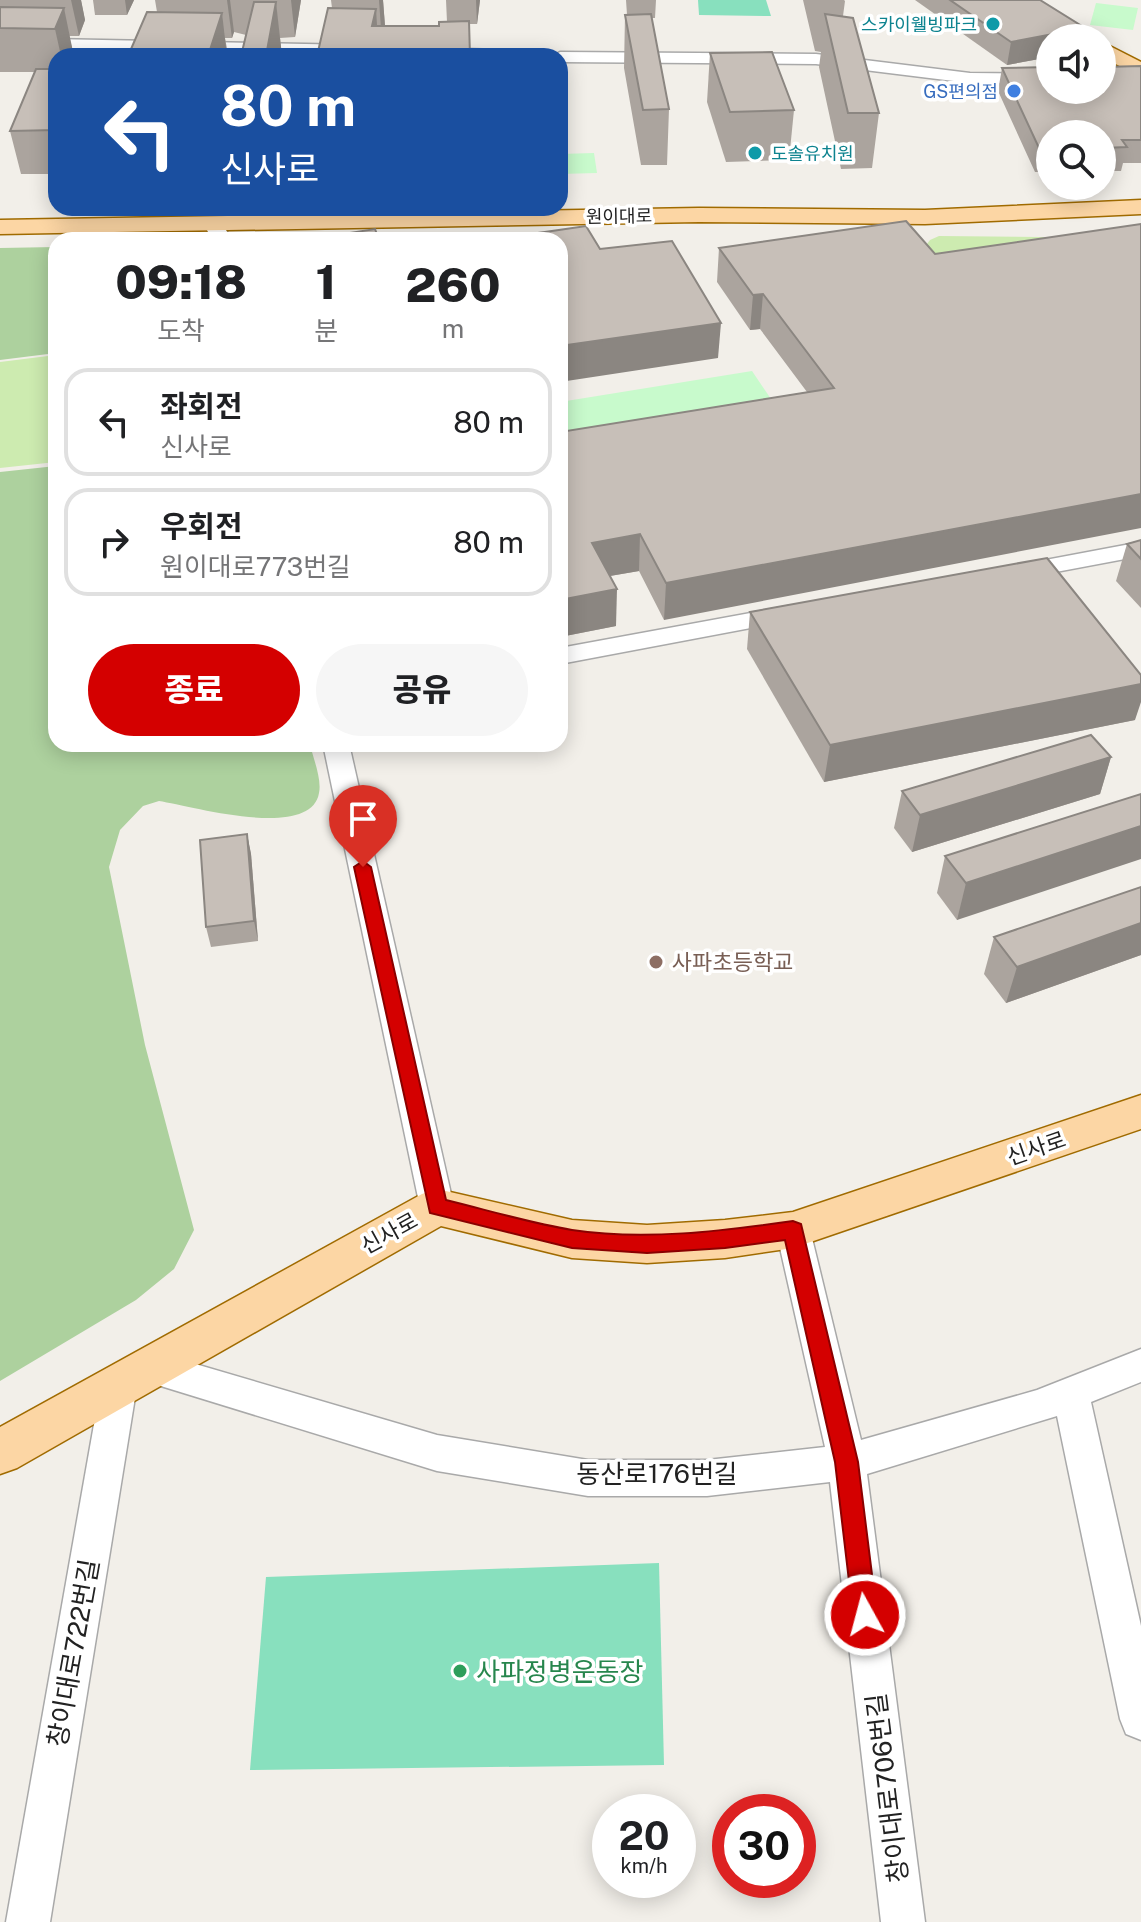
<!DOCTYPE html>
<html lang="ko">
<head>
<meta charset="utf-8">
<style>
  body { margin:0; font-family:"Public Sans","Noto Sans KR",sans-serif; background:#f6f6f6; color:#202124; height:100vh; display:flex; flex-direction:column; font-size:30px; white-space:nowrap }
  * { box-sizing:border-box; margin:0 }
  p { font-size:26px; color:#757577 }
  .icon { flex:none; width:44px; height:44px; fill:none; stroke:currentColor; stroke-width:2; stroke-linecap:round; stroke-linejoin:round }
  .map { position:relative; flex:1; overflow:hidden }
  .sheet { position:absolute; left:48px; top:232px; width:520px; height:520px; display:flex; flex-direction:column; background:#fff; border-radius:24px; box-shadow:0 4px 20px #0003 }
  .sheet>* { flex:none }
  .hud { position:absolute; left:48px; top:48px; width:520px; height:168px; border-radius:24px; box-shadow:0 4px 20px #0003; background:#1a4fa0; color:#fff; overflow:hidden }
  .controls { position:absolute; left:1036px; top:24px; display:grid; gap:16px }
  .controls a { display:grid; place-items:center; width:80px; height:80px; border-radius:50%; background:#fff; box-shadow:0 4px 20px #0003; font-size:40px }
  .speed { position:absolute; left:592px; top:1794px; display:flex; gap:16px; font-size:40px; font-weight:700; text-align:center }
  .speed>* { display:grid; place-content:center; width:104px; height:104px; border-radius:50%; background:#fff; box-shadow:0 4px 20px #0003; line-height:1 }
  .speed small { font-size:20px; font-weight:400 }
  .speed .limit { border:12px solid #d22; background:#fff; color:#111 }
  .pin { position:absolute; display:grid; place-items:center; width:68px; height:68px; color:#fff; margin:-82px -34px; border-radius:50% 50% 50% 0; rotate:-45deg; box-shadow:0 0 8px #0007 }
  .pin .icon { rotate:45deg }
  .me { position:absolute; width:88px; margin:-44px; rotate:353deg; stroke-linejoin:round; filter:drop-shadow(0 0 6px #0008) }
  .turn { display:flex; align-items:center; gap:28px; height:168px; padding:0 40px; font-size:36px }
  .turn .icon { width:104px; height:104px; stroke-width:2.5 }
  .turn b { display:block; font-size:56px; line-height:68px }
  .eta { display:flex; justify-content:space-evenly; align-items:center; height:136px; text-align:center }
  .eta b { font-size:48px; font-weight:800; line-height:56px }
  .button { display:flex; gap:16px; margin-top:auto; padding:16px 40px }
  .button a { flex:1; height:92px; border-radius:48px; background:#d40000; color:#fff; font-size:32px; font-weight:800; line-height:92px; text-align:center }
  .button a+a { background:#f6f6f6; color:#202124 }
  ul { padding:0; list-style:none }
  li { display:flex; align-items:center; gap:24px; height:108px; margin:0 16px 12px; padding:0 24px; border:4px solid #e0e0e0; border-radius:24px }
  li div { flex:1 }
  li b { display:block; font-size:30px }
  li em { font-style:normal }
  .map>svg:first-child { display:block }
</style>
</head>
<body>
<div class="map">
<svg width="1141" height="1922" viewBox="0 0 1141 1922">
  <rect width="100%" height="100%" fill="#f2efe9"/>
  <g fill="#cdebb0">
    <polygon points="939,236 1141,238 948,284 923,249 930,240"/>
    <polygon points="56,355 56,462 0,468 0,362"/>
  </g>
  <g fill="#add19e">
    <polygon points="56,247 56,353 0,360 0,248"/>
    <path d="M56,466v278h254c3,14 12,35 9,49 -8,48 -128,13 -160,8l-16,5 -23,24 -11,37 36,178 49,185 -20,39 -38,31 -136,81v-909z"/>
  </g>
  <g fill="#c8facc">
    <polygon points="1096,3 1138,8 1133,30 1090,25"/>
    <polygon points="594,153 597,173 560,174 560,154"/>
    <polygon points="752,371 790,427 578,462 560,428 560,402"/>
  </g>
  <g fill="#88e0be">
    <polygon points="698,0 766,0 771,16 699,15"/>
    <polygon points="659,1563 664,1765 250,1770 266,1577"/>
  </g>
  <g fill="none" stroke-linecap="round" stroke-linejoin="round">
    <defs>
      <g id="minor">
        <polygon points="0,38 357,45 365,50 357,55 0,48"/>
        <polygon points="429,48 535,51 543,56 423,56 423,50"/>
        <polygon points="560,52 816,54 970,73 1050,74 1050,84 970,83 816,64 560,62 560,56 553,56"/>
        <polygon points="213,218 220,220 232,240 212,240 204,224"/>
        <polygon points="1141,542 1141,556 1013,580 1004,578 1001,573 1004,568 1013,566"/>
        <polygon points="789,606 798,609 801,614 798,619 560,664 560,648"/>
        <polygon points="323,744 349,744 454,1207 449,1217 437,1221 425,1217 420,1207"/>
        <polygon points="793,1215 805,1220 810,1230 861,1440 1037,1390 1141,1349 1141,1382 1091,1402 1141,1626 1141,1740 1126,1734 1120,1719 1057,1416 867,1474 925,1922 881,1922 830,1482 707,1496 588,1496 437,1471 138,1379 133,1367 138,1355 151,1351 437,1435 588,1460 707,1460 825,1447 776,1230 781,1220"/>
        <polygon points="119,1368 132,1373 137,1385 50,1922 6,1922 101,1385 106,1373"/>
      </g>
      <g id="major">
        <polygon points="1102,42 1141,62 1141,77 1102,57"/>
        <polygon points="1141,200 1141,214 925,224 699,222 0,234 0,220 699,208 925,210"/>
        <polygon points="1141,1095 1141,1129 793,1248 725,1258 647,1263 572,1258 441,1226 17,1468 0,1474 0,1427 422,1194 437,1189 572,1220 647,1225 725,1220 793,1212"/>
      </g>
    </defs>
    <use href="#minor" stroke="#a9a9a9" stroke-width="3"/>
    <use href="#major" stroke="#a06b00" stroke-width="3"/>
    <use href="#minor" fill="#fff" fill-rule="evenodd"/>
    <use href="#major" fill="#fcd6a4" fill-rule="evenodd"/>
  </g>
  <g fill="#aba49e">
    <polygon points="0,0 81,0 85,20 79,36 69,36 73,52 71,56 56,56 56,174 21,174 10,131 35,72 0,72"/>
    <polygon points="93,0 134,0 127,15 95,15"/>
    <polygon points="155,0 301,0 295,37 280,38 282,56 241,56 246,35 234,32 232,38 225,38 228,54 157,12"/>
    <polygon points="331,0 383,0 385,26 439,26 447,22 446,0 480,0 477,24 469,24 317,56 332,8"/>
    <polygon points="626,0 656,0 655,18 652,18 669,109 667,165 641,165 624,68 625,15 627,15"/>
    <polygon points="803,0 844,0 845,1 843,16 879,113 872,168 841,169 819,67 821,52 815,51"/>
    <polygon points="915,0 1040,0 1050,38 1050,57 1007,65"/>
    <polygon points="710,53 794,110 789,160 726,162 707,102"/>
    <polygon points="1141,66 1141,163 1123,163 1121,171 1102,171 1102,134 1050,134 1050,172 1035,172 998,91 1002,68"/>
    <polygon points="719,248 935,254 664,620 639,571 610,576 616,626 560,637 560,432 807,392 760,329 750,330 717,282"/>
    <polygon points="1141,540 1141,608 1116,581 1127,544"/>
    <polygon points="750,612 1135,720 824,782 747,649"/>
    <polygon points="1111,757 1100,794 912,852 894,828 902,791"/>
    <polygon points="1141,794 957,920 937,893 945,856"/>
    <polygon points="247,834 251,854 258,941 211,947 206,927"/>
    <polygon points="1141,887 1141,955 1006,1003 984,974 994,937"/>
  </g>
  <g fill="#8b8681">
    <polygon points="71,0 81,0 85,20 79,36"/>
    <polygon points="125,0 134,0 127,15"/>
    <polygon points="227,0 230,0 234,32 232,38"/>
    <polygon points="291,0 301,0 295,37"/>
    <polygon points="379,0 383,0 385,26 382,43"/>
    <polygon points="476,0 480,0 477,24"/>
    <polygon points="276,2 282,56 266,56"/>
    <polygon points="64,8 73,52 71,56 61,56 55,29"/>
    <polygon points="376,9 379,56 372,26"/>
    <polygon points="222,13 227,56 208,56"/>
    <polygon points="1085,28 1083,38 1050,38 1050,57 1007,65 1011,42"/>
    <polygon points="763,294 760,329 750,330 753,295"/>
    <polygon points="721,323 718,358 560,382 560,346"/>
    <polygon points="1141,494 1141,528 664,620 666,583"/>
    <polygon points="640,534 639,571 592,579 592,543"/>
    <polygon points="617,589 616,626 560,637 560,600"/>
    <polygon points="1141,684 1141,702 1135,720 824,782 830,745"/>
    <polygon points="1111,757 1100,794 912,852 920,815"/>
    <polygon points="1141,826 1141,859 957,920 966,883"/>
    <polygon points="247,834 251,854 258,941 254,921"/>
    <polygon points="1141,923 1141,955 1006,1003 1017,967"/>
  </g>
  <g fill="#c7bfb8" stroke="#8b8681" stroke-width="2">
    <polygon points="950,0 1040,0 1085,28 1011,42"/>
    <polygon points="254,2 276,2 266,56 241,56"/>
    <polygon points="0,7 64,8 55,29 0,28"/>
    <polygon points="328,8 376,9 372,26 439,26 439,22 469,21 470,56 317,56"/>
    <polygon points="147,12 222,13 208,56 128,56"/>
    <polygon points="651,14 669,109 643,110 625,15"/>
    <polygon points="825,14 853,18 879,113 848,113"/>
    <polygon points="772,52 794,110 730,112 710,53"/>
    <polygon points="1141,66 1141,140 1122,140 1127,147 1102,148 1102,134 1050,134 1050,148 1039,148 1002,68 1050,67 1050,90 1102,90 1102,67"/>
    <polygon points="36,69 56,69 56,130 10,131"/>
    <polygon points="906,221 935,254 1141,224 1141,494 666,583 640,534 592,543 617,589 560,600 560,432 834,388 763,294 753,295 719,248"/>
    <polygon points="586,226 600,249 672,241 721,323 560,346 560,240 490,240"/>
    <polygon points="375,229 379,240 345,240 343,234"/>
    <polygon points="1141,540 1141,559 1127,544"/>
    <polygon points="1047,558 1141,675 1141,684 830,745 750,612"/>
    <polygon points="1091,735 1111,757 920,815 902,791"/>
    <polygon points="1141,794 1141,826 966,883 945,856"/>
    <polygon points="247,834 254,921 206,927 200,840"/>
    <polygon points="1141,887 1141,923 1017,967 994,937"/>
  </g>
  <path fill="#d40000" stroke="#8a0000" stroke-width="2" d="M363,861l8,6 75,333c41,10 84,23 126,30 73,11 149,1 221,-9l8,3 57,238 19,153 -3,9 -9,3 -8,-3 -4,-9 -18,-153 -50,-222 -60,8 -78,5 -75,-5 -142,-35 -76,-346z"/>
  <g fill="#0f9aa8" stroke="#fff" stroke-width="3">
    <circle cx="993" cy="24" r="8"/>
    <circle cx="755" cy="153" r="8"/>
  </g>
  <circle fill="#3f7fe0" stroke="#fff" stroke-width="3" cx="1014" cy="91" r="8"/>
  <circle fill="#8d6e63" stroke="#fff" stroke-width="3" cx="656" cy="962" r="8"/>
  <circle fill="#2e9e5b" stroke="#fff" stroke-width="3" cx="460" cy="1671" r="8"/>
  <g text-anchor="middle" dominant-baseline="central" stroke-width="7" stroke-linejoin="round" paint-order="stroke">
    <g font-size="18" fill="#0d838f" stroke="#fff" text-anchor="end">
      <text x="977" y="24">스카이웰빙파크</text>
      <text x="771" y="153" text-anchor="start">도솔유치원</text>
    </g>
    <g font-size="18" fill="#366cbe" stroke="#fff" text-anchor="end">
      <text x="998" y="91">GS편의점</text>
    </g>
    <g font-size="18" fill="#222" stroke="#fff">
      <text transform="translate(619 216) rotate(-1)">원이대로</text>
    </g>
    <g font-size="22" fill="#785e54" stroke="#fff" text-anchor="start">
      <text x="672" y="962">사파초등학교</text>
    </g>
    <g font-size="22" fill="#222" stroke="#fff">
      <text transform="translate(1036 1148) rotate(-19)">신사로</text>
      <text transform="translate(389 1233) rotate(-29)">신사로</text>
    </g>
    <g font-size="26" fill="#222" stroke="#fff">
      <text x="657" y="1473">동산로176번길</text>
      <text transform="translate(73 1653) rotate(-80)">창이대로722번길</text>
      <text transform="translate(887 1788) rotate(-97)">창이대로706번길</text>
    </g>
    <g font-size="26" fill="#27864d" stroke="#fff" text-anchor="start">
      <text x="476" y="1671">사파정병운동장</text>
    </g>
  </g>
</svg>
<div class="controls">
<a><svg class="icon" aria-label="sound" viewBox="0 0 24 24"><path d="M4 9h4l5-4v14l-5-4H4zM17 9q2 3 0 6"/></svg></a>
<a><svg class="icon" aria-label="search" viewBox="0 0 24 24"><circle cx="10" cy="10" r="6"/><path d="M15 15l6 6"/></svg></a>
</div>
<div class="speed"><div>20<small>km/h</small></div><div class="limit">30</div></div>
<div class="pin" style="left:363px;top:867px;background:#d93025"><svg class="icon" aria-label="arrive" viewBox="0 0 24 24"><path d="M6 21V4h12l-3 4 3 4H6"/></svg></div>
<svg class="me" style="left:865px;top:1615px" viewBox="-20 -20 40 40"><circle r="17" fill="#d40000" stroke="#fff" stroke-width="3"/><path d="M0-11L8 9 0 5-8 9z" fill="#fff"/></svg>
<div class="hud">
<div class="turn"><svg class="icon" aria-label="left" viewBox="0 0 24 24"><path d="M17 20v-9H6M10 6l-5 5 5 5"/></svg><div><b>80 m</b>신사로</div></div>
</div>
<section class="sheet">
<div class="eta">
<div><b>09:18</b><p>도착</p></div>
<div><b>1</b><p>분</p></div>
<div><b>260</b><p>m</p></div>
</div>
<ul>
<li><svg class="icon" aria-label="left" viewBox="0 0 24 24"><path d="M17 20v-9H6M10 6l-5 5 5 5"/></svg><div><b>좌회전</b><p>신사로</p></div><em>80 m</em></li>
<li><svg class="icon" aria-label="right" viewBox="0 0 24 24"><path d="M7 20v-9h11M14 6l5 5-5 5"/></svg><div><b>우회전</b><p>원이대로773번길</p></div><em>80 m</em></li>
</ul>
<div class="button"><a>종료</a><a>공유</a></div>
</section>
</div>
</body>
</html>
